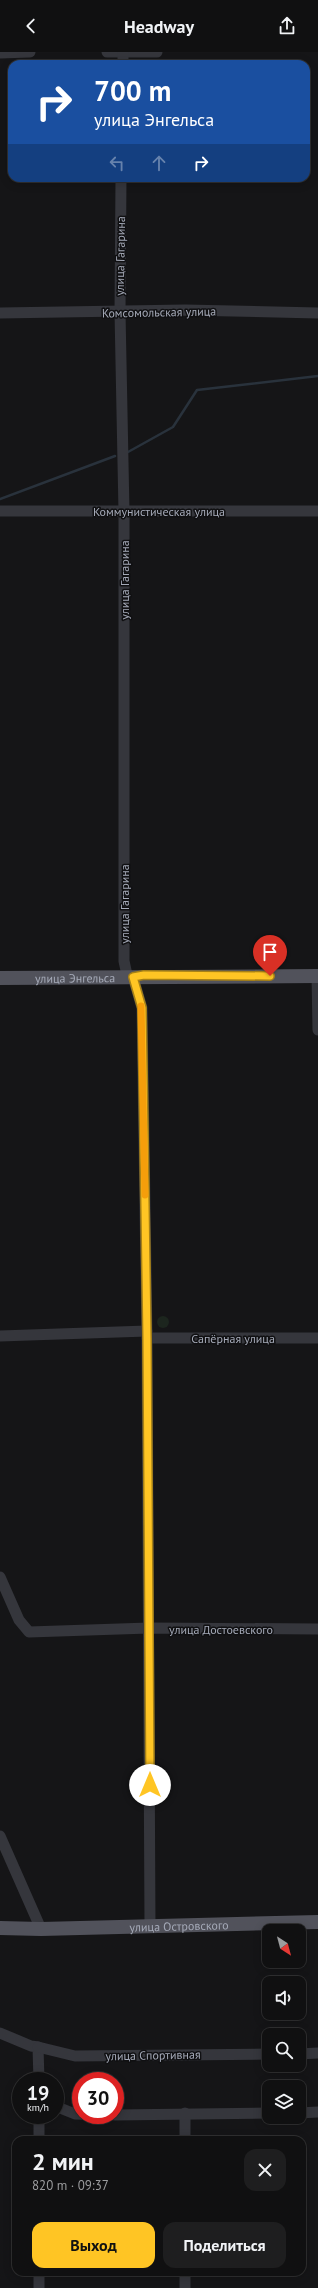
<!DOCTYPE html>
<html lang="ru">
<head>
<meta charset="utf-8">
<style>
  body { margin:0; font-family:"PT Sans",sans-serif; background:#1e1e1f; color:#f1f3f6; height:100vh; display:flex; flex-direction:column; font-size:15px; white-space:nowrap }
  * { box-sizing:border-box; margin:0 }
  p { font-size:13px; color:#9c9d9f }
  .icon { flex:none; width:22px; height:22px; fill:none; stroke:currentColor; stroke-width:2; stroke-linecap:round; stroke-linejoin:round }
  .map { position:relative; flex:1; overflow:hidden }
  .drawer { position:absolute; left:12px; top:2084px; width:294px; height:140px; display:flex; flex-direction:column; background:#101011; border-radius:12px; box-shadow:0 2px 10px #0003,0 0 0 1px #303031 }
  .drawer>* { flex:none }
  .banner { position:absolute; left:8px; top:8px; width:302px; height:122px; border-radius:12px; box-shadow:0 2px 10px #0003,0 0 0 1px #303031; background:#1a4fa0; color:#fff; overflow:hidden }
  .needle { width:26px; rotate:144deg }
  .fabs { position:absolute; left:262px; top:1872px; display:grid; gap:8px }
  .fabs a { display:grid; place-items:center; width:44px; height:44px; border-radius:8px; background:#101011; box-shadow:0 2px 10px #0003,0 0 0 1px #303031; font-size:20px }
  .speed { position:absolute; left:12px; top:2020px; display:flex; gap:8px; font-size:20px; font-weight:700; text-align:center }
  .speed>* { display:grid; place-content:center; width:52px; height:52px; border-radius:50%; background:#101011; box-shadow:0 2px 10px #0003,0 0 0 1px #303031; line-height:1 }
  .speed small { font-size:10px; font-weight:400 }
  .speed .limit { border:6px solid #d22; background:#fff; color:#111 }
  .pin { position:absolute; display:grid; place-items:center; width:34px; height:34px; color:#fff; margin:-41px -17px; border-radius:50% 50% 50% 0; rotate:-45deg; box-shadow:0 0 4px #0007 }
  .pin .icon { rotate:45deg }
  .me { position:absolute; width:44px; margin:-22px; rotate:0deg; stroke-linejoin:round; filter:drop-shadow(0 0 3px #0008) }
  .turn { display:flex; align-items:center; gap:14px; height:84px; padding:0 20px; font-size:18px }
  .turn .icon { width:52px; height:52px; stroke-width:2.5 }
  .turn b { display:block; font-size:28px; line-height:34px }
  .lanes { display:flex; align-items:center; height:38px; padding:0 20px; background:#0003; justify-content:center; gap:20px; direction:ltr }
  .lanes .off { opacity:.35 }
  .round { display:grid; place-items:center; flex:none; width:42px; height:42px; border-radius:12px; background:#1e1e1f }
  .head { display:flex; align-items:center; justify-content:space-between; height:68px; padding:0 20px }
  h1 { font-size:24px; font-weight:700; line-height:30px }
  .action { display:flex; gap:8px; margin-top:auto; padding:8px 20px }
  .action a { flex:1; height:46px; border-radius:12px; background:#ffc524; color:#111; font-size:16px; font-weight:700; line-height:46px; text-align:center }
  .action a+a { background:#1e1e1f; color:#f1f3f6 }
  header { display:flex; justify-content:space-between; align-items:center; height:52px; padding:0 20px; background:#101011; font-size:18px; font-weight:700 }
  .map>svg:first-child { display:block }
</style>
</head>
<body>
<header><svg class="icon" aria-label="back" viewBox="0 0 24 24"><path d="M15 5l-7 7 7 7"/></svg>Headway<svg class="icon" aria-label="share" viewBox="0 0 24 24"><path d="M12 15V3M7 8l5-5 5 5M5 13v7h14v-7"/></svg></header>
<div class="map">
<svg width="318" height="2236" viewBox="0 0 318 2236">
  <rect width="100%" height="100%" fill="#151517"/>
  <circle fill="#1c251e" cx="163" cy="1270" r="6"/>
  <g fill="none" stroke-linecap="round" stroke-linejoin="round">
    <g stroke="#29323c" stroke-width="2.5">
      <polyline points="128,400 173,375 197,338 318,324"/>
      <polyline points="0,447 115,404"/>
    </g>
    <g stroke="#35363c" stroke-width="11">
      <polyline points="107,0 157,0"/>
      <polyline points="0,1 30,0"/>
      <polyline points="123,12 123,1"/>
      <polyline points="121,126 120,260 124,460 124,909 127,923 133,925 142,956 147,1286 150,1874"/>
      <polyline points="0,261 185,258 318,261"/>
      <polyline points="0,459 318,459"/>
      <polyline points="317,924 318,978"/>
      <polyline points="0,1284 147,1279"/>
      <polyline points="147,1286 318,1286"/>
      <polyline points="0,1525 19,1568 29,1580 149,1576 318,1577"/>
      <polyline points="0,1784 41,1877"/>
      <polyline points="0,1981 31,1994 38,1995 39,2029"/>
      <polyline points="38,1995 75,2004 269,2002"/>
      <polyline points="299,2002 318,2001"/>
      <polyline points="55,2054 75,2062 109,2063"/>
      <polyline points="185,2061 185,2088"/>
      <polyline points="299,2061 318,2060"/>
      <polyline points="115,2063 269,2061"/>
      <polyline points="39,2088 39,2063"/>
      <polyline points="185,2220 185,2236"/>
      <polyline points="39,2236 39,2220"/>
    </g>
    <g stroke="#51525b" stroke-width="14">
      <path id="s1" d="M0,926l318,-2"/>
      <path id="s2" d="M0,1876l41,1 277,-7"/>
    </g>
  </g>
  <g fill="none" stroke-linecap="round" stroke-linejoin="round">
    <defs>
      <polyline id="route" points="150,1733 147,1286 142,956 133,925 144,923 270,924"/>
    </defs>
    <use href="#route" stroke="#a68017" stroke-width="10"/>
    <use href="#route" stroke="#ffc524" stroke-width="7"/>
    <polyline stroke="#f59e0b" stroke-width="7" points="141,954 145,1143"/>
  </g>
  <g text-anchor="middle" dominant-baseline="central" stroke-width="3" stroke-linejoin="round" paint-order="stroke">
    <g font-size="12" fill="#a5aab8" stroke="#101012">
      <text transform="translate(120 204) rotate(-89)">улица Гагарина</text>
      <text transform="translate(159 260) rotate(-1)">Комсомольская улица</text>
      <text x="159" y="459">Коммунистическая улица</text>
      <text transform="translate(124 528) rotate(-90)">улица Гагарина</text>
      <text transform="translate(124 852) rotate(-90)">улица Гагарина</text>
      <text stroke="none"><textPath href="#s1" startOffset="75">улица Энгельса</textPath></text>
      <text x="233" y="1286">Сапёрная улица</text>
      <text x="221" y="1577">улица Достоевского</text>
      <text stroke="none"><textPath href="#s2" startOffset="179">улица Островского</textPath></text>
      <text transform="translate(153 2003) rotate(-1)">улица Спортивная</text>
    </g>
  </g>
</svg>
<div class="fabs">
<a><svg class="needle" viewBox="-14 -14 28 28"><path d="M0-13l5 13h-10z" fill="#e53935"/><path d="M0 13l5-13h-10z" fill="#9c9d9f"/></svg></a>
<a><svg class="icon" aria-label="sound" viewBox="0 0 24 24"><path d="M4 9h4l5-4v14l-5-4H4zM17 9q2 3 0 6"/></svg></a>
<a><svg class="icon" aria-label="search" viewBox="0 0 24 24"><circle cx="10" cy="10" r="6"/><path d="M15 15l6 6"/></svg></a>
<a><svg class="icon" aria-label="layers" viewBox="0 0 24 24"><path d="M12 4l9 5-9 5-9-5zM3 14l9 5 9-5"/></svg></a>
</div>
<div class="speed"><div>19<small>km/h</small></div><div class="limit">30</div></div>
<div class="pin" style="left:270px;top:924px;background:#d93025"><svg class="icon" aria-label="arrive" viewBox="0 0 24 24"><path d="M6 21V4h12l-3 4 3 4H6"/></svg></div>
<svg class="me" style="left:150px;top:1733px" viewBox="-20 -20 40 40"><circle r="19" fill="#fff"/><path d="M0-13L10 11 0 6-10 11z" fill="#ffc524"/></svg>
<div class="banner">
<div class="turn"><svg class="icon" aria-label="right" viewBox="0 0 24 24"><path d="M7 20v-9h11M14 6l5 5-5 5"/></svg><div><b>700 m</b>улица Энгельса</div></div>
<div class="lanes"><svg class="icon off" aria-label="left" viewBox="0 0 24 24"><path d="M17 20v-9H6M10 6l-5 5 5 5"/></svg><svg class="icon off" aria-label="ahead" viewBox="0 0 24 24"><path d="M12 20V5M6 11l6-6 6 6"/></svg><svg class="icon" aria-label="right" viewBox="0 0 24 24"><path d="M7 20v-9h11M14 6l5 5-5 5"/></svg></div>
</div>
<section class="drawer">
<div class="head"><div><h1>2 мин</h1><p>820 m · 09:37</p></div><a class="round"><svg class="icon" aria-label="close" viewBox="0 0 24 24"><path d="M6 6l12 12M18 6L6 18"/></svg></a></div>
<div class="action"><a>Выход</a><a>Поделиться</a></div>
</section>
</div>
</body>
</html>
